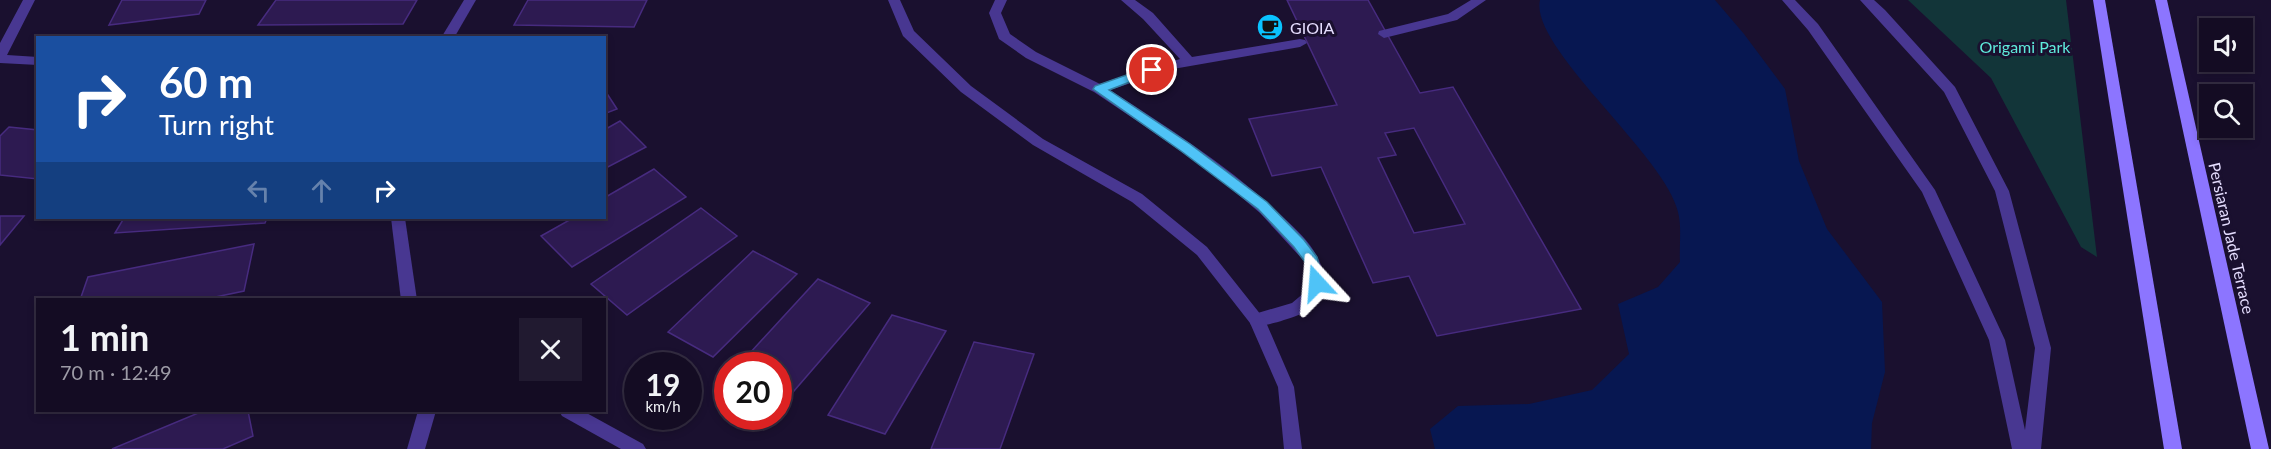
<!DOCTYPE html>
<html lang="en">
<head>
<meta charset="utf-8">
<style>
  body { margin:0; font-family:Lato,sans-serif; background:#211a30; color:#f1f3f6; height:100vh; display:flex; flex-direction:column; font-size:22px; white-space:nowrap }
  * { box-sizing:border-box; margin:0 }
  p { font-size:20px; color:#9d9ba6 }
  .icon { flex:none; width:33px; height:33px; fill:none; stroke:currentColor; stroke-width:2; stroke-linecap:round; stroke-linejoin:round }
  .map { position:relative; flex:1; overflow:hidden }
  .drawer { position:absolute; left:36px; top:298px; width:570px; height:114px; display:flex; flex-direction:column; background:#140c23; border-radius:0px; box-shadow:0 3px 9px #0003,0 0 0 2px #332c41 }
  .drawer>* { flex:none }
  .hud { position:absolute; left:36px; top:36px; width:570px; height:183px; border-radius:0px; box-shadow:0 3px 9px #0003,0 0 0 2px #332c41; background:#1a4fa0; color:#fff; overflow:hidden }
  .tools { position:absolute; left:2199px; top:18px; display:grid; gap:12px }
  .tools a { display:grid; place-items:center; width:54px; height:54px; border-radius:0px; background:#140c23; box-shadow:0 3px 9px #0003,0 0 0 2px #332c41; font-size:30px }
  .speed { position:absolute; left:624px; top:352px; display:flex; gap:12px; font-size:30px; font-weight:700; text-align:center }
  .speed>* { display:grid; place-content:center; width:78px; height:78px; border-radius:50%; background:#140c23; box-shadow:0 3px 9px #0003,0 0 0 2px #332c41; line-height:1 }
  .speed small { font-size:15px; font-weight:400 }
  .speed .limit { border:9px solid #d22; background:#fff; color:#111 }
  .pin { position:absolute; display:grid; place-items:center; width:51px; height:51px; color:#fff; margin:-26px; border:3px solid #fff; border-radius:50%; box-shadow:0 2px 6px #0007 }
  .me { position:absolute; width:66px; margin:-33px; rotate:341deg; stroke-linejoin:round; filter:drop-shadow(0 0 4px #0008) }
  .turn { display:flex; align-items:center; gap:21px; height:126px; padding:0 24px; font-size:27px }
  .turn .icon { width:78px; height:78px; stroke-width:2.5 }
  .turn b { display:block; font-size:42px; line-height:51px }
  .lanes { display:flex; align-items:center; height:57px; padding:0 24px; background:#0003; justify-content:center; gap:30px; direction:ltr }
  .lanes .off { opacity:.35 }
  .round { display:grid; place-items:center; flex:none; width:63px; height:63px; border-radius:0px; background:#211a30 }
  .head { display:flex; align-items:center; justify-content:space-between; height:102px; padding:0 24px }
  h1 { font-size:36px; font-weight:700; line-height:45px }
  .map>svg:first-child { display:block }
</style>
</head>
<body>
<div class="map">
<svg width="2271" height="449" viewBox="0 0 2271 449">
  <rect width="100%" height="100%" fill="#1a102f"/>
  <polygon fill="#123539" points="1908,0 2066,0 2097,257 2081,247 1991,78"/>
  <path fill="#071751" d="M1540,0h175l29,34 41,55 14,72 28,68 55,73 3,70 -13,51 -1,26h-436l-5,-20 28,-23 71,-2 63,-14 37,-36 -11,-50 40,-17 22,-25c-1,-16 2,-35 -2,-50 -12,-56 -149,-165 -138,-212z"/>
  <g fill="#2d1a51" stroke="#472b7f" stroke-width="1.5" fill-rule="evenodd">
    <polygon points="122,0 206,0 199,14 109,25"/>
    <polygon points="276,0 417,0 403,24 258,25"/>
    <polygon points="528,0 647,0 634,27 514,25"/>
    <path d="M1287,0h81l52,93 33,-6 128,222 -144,27 -28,-60 -36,7 -52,-116 -49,9 -23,-57 88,-14zM1414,128l51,96 -51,9 -36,-75 18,-3 -11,-22z"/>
    <polygon points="604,89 617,109 604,114"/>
    <polygon points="620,121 646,147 604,169 604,130"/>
    <polygon points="9,127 38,130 38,179 0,175 0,136"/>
    <polygon points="654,169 686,197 572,267 541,236 573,218 604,218 604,198"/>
    <polygon points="701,208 737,236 627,315 591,284"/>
    <polygon points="0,216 24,216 0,245"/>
    <polygon points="124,218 267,218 265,223 115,233"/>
    <polygon points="254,244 244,291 201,300 80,300 88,277"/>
    <polygon points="753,251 797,274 713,357 668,332"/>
    <polygon points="818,279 870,303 787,399 778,395 778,366 738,366"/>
    <polygon points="892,315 946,331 885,434 828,415"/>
    <polygon points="974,342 1034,354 1000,449 931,449"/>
    <polygon points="203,411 248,411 253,436 223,449 112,449"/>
  </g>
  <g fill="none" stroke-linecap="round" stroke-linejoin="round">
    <g fill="#483791" fill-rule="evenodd">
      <path d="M995,0h12l-6,13 9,21 26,18 64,32 80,-25 -37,-40 -22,-19h14l18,13 39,44 108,-18 5,1 2,3 -7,4 -127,22 -63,21c60,39 122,78 174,128 13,12 27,25 35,42 5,11 6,24 0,35 -5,11 -13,17 -23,21 -12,4 -33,12 -45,9l-2,-5 2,-5 41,-12 13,-11 3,-16 -4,-15 -44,-48 -45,-38 -72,-50 -49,-33 -68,-34 -27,-19 -10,-26z"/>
      <polygon points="1471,0 1486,0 1457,20 1384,38 1378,34 1379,31 1448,14"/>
    </g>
    <g fill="#483791" fill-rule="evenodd">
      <polygon points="23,0 35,0 7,55 38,57 38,65 0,63 0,43"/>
      <polygon points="464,0 476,0 454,38 441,38"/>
      <polygon points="888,0 900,0 914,31 971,86 1043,139 1142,194 1207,247 1265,320 1294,387 1302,449 1284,449 1278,387 1250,323 1197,255 1132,202 1033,145 961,92 903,36"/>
      <polygon points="1782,0 1795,0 1818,24 1935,190 2005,340 2025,430 2035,348 1995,191 1944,92 1860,0 1874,0 1885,10 1955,87 2009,191 2051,348 2041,449 2012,449 1989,340 1922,192 1808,30"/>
      <polygon points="391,218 405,218 417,300 401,300"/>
      <polygon points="418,411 436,411 425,449 407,449"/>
      <polygon points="559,411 583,411 643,444 646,449 621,449 562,416"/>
    </g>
    <g fill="#8c75ff" fill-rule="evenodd">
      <polygon points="2093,0 2105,0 2182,449 2164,449"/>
      <polygon points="2155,0 2167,0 2269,449 2251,449"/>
    </g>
  </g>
  <polygon fill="#4fc3f7" stroke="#337fa1" stroke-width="1.5" points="1152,66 1156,67 1156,72 1109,90 1190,144 1267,202 1304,240 1317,257 1324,283 1322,287 1312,287 1305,262 1294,247 1258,209 1181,151 1093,89 1095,86"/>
  <defs>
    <symbol id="cafe-disc" viewBox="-11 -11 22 22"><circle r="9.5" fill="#0ac3ff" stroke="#1a102f"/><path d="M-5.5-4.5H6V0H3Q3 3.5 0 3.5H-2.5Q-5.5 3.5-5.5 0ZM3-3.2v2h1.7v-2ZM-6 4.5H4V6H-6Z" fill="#111"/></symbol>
  </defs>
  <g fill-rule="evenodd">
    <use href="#cafe-disc" x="1255" y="12" width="30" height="30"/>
  </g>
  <g text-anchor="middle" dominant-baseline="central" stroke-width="6" stroke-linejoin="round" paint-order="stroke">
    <g font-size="16" fill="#e6deff" stroke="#1a102f" text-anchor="start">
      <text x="1290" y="27">GIOIA</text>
    </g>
    <g font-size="16" fill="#5feadb" stroke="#1a102f">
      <text x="2025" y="46">Origami Park</text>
    </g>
    <g font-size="16" fill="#e6deff" stroke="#1a102f">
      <text transform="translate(2232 238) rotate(77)">Persiaran Jade Terrace</text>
    </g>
  </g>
</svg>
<div class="tools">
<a><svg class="icon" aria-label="sound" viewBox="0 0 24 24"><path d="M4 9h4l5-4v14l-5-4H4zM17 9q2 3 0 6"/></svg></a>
<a><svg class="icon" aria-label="search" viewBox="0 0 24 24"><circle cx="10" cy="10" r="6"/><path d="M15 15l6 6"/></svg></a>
</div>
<div class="speed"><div>19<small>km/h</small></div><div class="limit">20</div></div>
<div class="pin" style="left:1152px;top:70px;background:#d93025"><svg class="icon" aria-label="arrive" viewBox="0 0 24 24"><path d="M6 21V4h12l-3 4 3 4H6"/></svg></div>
<svg class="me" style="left:1317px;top:283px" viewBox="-20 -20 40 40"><path d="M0-17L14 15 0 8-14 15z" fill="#4fc3f7" stroke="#fff" stroke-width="4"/></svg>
<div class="hud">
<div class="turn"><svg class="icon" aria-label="right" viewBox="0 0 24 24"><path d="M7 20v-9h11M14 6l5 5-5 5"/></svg><div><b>60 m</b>Turn right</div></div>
<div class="lanes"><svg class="icon off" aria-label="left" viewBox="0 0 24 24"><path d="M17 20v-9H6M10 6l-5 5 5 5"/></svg><svg class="icon off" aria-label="ahead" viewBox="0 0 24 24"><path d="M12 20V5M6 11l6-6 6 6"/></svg><svg class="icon" aria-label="right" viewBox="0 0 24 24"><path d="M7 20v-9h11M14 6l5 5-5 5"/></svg></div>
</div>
<section class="drawer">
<div class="head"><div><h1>1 min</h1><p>70 m · 12:49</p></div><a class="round"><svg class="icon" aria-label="close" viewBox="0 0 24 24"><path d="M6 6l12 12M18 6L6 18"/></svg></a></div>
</section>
</div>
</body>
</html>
